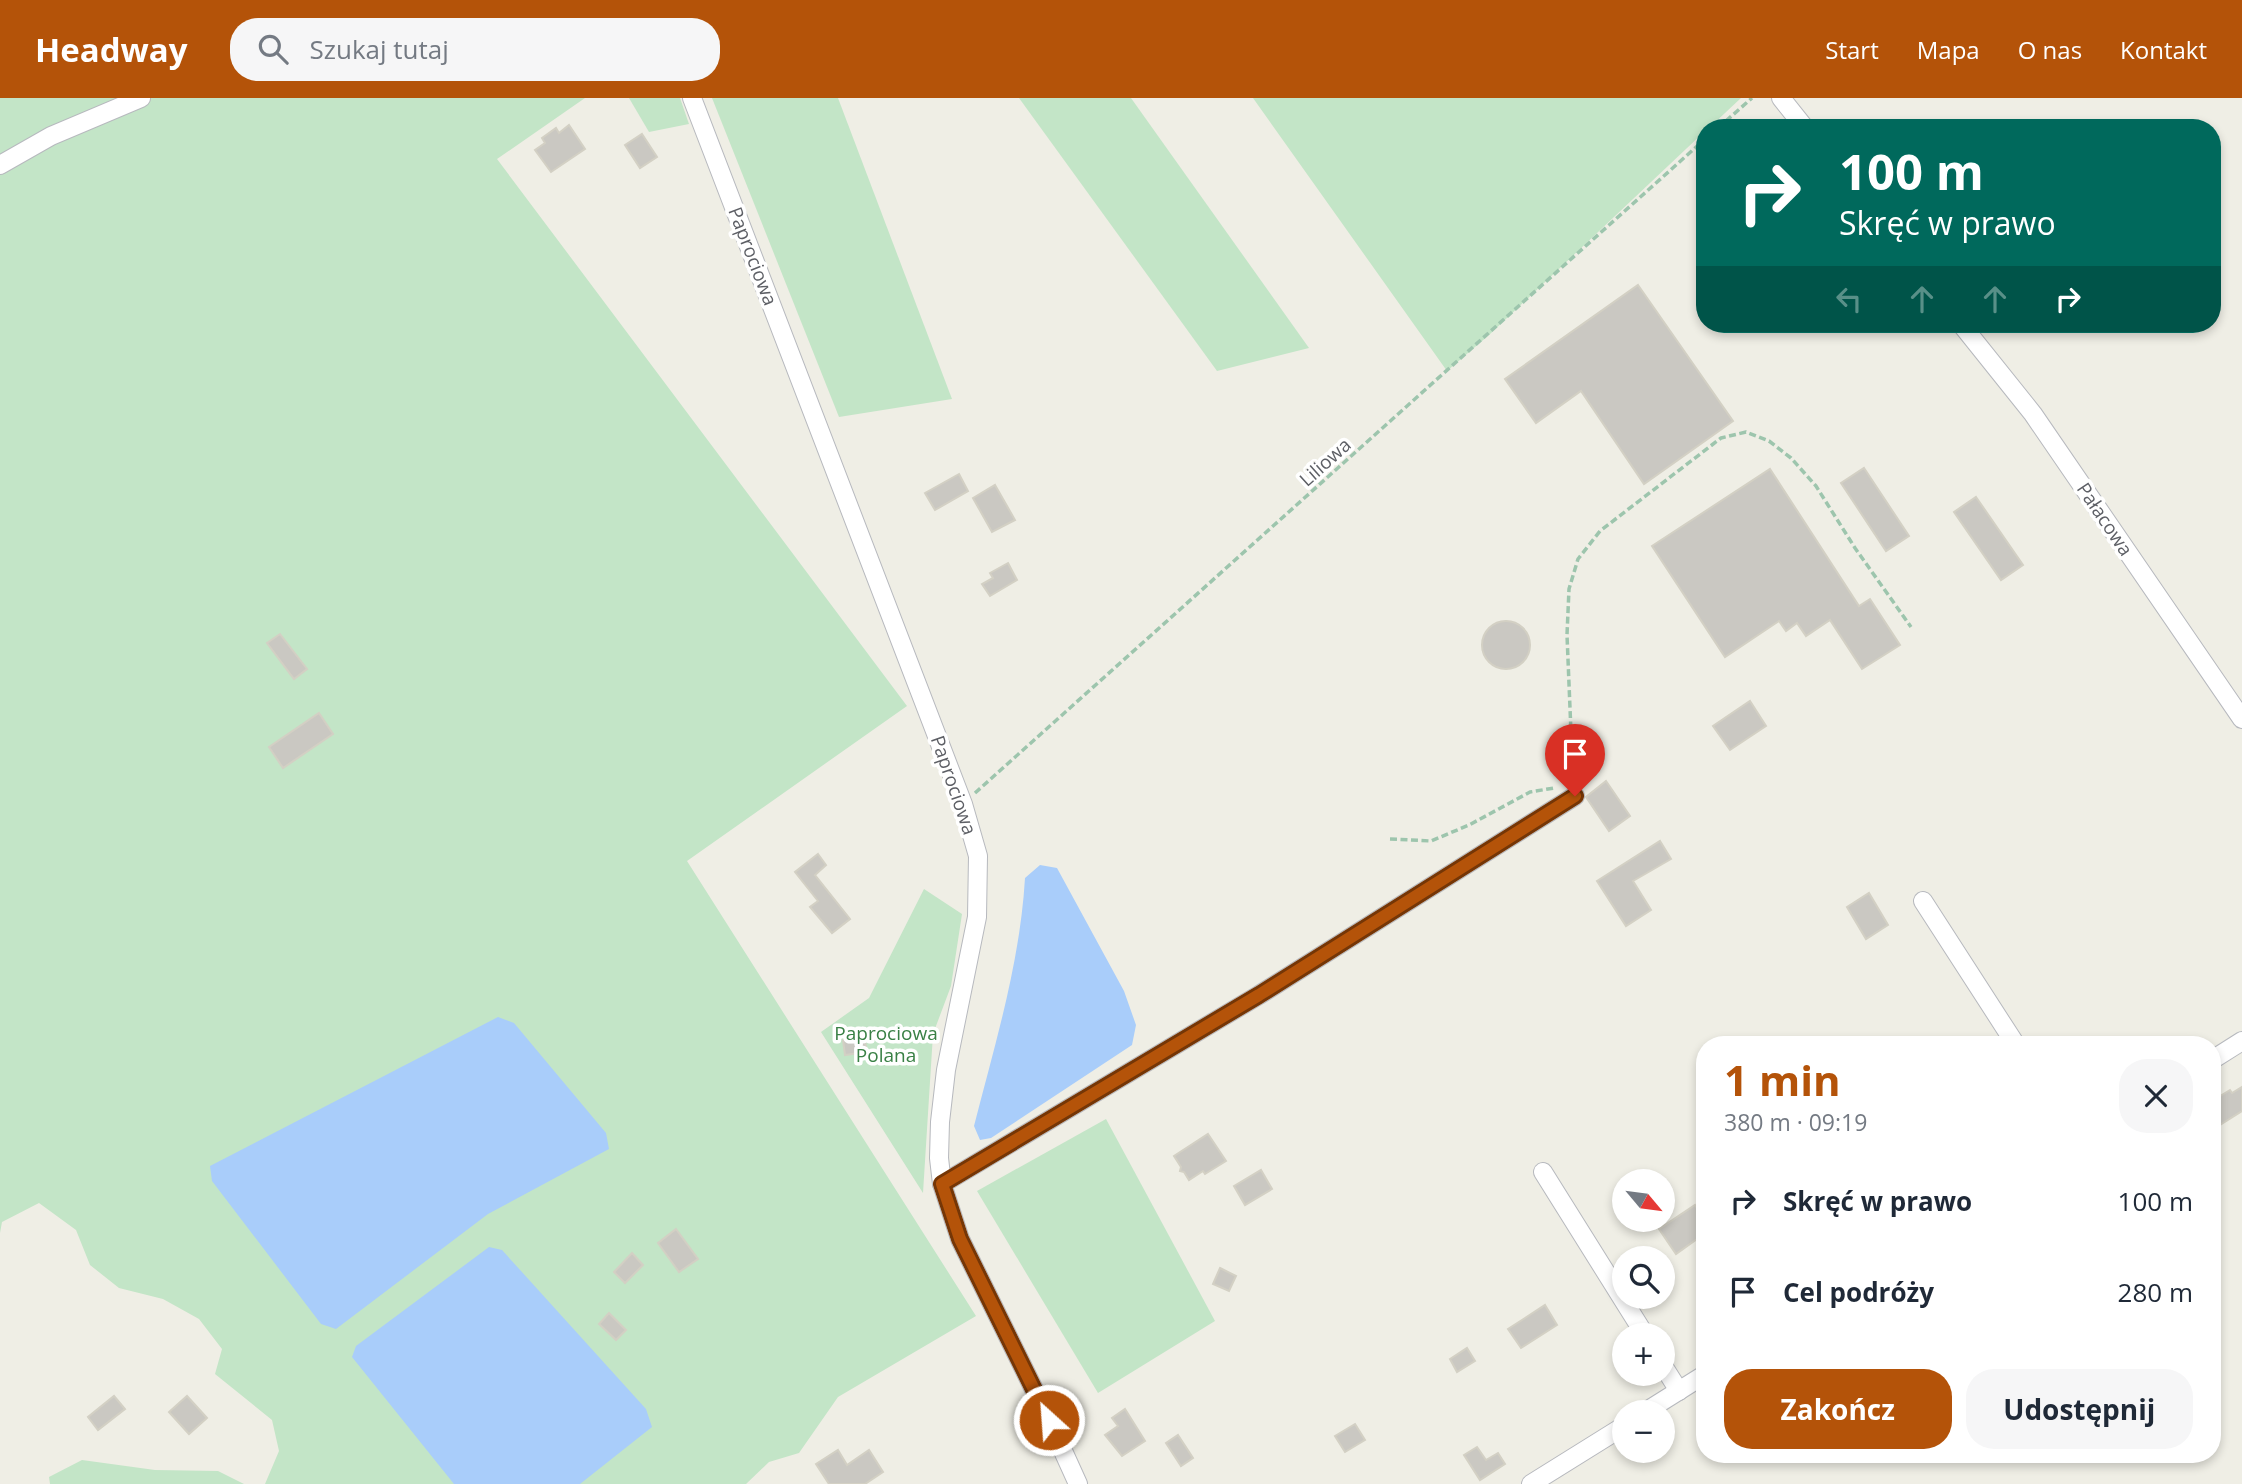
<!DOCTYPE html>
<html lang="pl">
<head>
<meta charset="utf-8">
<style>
  body { margin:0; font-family:"Open Sans",sans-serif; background:#f6f6f7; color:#1f2937; height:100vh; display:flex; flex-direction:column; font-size:26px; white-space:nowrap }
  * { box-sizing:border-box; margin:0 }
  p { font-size:23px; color:#747a83 }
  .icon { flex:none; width:38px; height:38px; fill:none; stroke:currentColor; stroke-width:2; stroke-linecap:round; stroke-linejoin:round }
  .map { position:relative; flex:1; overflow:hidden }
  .details { position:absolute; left:1696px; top:938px; width:525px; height:427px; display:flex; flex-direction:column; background:#fff; border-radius:28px; box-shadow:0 4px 10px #0003 }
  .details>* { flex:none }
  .banner { position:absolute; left:1696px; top:21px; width:525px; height:214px; border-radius:28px; box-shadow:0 4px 10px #0003; background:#00695c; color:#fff; overflow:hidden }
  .needle { width:46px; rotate:119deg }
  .buttons { position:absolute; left:1612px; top:1071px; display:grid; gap:14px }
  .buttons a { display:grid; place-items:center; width:63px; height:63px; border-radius:50%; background:#fff; box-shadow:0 4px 10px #0003; font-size:35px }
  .pin { position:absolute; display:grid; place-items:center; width:60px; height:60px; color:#fff; margin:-72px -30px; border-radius:50% 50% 50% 0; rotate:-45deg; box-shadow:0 0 7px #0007 }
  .pin .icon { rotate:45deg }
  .me { position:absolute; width:77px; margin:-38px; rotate:334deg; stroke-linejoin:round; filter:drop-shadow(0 0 5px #0008) }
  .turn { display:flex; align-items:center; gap:24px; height:147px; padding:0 28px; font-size:32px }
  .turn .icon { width:91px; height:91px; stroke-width:2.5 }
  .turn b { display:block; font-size:49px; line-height:60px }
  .lanes { display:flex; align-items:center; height:66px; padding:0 28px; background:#0003; justify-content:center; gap:35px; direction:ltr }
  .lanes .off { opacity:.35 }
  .round { display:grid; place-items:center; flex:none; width:74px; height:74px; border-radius:28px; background:#f6f6f7 }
  .overview { display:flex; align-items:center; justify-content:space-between; height:119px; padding:0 28px }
  h1 { font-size:42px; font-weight:700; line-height:52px; color:#b45309 }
  .action { display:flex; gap:14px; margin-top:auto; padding:14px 28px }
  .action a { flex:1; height:80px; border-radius:28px; background:#b45309; color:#fff; font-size:28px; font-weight:700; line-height:80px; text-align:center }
  .action a+a { background:#f6f6f7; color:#1f2937 }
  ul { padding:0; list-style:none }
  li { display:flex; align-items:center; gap:21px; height:91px; padding:0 28px }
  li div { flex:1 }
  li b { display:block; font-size:26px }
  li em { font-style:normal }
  header { display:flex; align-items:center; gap:42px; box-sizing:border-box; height:98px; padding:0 35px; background:#b45309; color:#fff }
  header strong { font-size:33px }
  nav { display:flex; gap:38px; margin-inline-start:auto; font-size:24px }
  .search { width:490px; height:63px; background:#f6f6f7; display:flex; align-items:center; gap:18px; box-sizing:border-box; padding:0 24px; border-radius:28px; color:#747a83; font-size:26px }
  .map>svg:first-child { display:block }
</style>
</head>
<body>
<header>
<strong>Headway</strong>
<div class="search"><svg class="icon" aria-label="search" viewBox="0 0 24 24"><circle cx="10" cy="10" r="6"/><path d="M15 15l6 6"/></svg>Szukaj tutaj</div>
<nav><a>Start</a><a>Mapa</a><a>O nas</a><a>Kontakt</a></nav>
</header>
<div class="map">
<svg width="2242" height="1386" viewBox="0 0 2242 1386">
  <rect width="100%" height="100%" fill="#efeee5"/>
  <g fill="#c3e5c7">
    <polygon points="0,0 585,0 497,61 907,608 687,763 976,1218 838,1299 799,1355 769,1364 746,1386 265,1386 279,1353 272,1322 215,1276 222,1251 199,1221 163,1201 119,1190 90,1167 76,1132 39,1105 2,1124 0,1135"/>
    <polygon points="629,0 680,0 689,26 649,34"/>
    <polygon points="712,0 838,0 952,301 839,319"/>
    <polygon points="1019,0 1131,0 1309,250 1217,273"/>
    <polygon points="1253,0 1741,0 1709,30 1704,30 1704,34 1489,237 1447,273"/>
    <polygon points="924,791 962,816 951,888 933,936 923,1095 821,934 869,900"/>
    <polygon points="1106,1021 1215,1223 1098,1295 977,1093"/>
    <polygon points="82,1362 155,1372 218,1373 244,1386 50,1386 49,1379"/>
  </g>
  <g fill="#a9cdfa">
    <path d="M1040,767l17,3 67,123 12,34 -4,20 -141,93 -11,2 -6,-14c21,-82 46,-163 51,-248z"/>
    <polygon points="498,919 514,925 606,1035 609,1051 488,1116 336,1231 321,1226 212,1083 210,1068"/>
    <polygon points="489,1149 502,1152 646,1311 652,1329 580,1386 454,1386 352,1259 356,1248"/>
  </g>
  <g fill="#cac8c2" stroke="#d3d0c4" stroke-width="2">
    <polygon points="569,27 585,51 551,74 535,52 545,45 542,40 556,30 559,35"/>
    <polygon points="642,36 657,59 640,70 625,47"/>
    <polygon points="1638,187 1733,323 1644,386 1581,293 1536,325 1505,281"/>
    <polygon points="1864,370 1909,438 1886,453 1841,385"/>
    <polygon points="1770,371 1859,508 1870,501 1900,547 1862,571 1830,522 1806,538 1797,525 1786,533 1779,523 1725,559 1652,448"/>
    <polygon points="959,376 968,393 935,412 925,395"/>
    <polygon points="995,387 1015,422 992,434 973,400"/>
    <polygon points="1976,399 2023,467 2001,482 1954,414"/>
    <polygon points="1008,465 1017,482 990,498 982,486 993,480 990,475"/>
    <circle cx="1506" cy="547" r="24"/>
    <polygon points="280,536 307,571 294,581 267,545"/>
    <polygon points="1750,603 1766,628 1730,652 1713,628"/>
    <polygon points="319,615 333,636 283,670 269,649"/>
    <polygon points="1606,683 1630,718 1609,733 1586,699"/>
    <polygon points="1660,743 1671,761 1633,783 1651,812 1626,828 1597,783"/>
    <polygon points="818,756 826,767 815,777 850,821 832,835 810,809 818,803 795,774"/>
    <polygon points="1869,795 1888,827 1866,841 1847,809"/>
    <polygon points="864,938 867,954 845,957 843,942"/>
    <polygon points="2242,989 2242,1013 2212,1032 2212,1003 2230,992 2232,995"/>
    <polygon points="1208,1036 1226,1063 1205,1076 1203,1073 1189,1082 1184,1074 1180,1073 1181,1069 1174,1058"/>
    <polygon points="1261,1072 1272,1091 1245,1107 1234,1088"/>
    <polygon points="1695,1107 1704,1121 1704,1136 1676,1156 1659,1131"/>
    <polygon points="676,1131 698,1161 679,1174 658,1145"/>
    <polygon points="632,1155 643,1167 625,1185 614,1174"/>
    <polygon points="1220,1170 1236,1178 1229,1193 1213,1186"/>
    <polygon points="1545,1207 1557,1227 1521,1250 1508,1231"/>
    <polygon points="609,1215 626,1232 616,1242 599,1226"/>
    <polygon points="1467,1250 1475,1263 1457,1274 1450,1261"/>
    <polygon points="114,1298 125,1311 98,1332 88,1319"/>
    <polygon points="187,1298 207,1320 189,1336 169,1314"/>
    <polygon points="1125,1311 1145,1343 1122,1358 1105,1337 1118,1328 1112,1320"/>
    <polygon points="1355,1326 1365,1342 1345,1354 1335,1338"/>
    <polygon points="1178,1337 1193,1360 1181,1368 1166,1345"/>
    <polygon points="1477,1349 1486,1362 1498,1355 1505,1366 1480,1382 1464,1357"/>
    <polygon points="838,1352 847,1367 869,1352 883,1374 865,1386 829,1386 816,1366"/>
  </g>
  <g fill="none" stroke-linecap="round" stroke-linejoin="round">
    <defs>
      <g id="minor">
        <polyline points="692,0 963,706 978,758 977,819 946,972 940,1024 939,1060 942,1086 960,1141 1049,1322 1078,1386"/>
        <polyline points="1781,0 1805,30"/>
        <polyline points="0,67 51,38 141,0"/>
        <polyline points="1961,226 2033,316 2242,621"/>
        <polyline points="1923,803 2016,947"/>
        <polyline points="2212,962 2242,943"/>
        <polyline points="1543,1074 1645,1237"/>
        <polyline points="942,1086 1259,897 1575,698"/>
        <polyline points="1662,1266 1679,1293"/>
        <polyline points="1645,1314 1704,1277"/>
        <polyline points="1531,1386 1624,1328"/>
      </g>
    </defs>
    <use href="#minor" stroke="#b7b9be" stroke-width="20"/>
    <g stroke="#9dc5ad" stroke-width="3.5" stroke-dasharray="7 3.5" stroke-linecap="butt">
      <polyline points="1718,30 1752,0"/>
      <polyline points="1573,683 1567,537 1569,491 1578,461 1600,433 1721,340 1746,334 1769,343 1791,360 1816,388 1855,450 1911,529"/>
      <polyline points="975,695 1704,42"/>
      <polyline points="1390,741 1431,743 1469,727 1530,694 1554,690"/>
    </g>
    <use href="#minor" stroke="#fff" stroke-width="18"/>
  </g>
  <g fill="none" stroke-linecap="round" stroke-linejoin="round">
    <defs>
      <polyline id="route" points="1049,1322 960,1141 942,1086 1259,897 1575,698"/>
    </defs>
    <use href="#route" stroke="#753606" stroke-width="18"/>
    <use href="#route" stroke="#b45309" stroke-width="12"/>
  </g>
  <g text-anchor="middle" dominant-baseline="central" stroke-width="7" stroke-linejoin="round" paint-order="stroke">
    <g font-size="19" fill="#5d5f65" stroke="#fff">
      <text transform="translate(753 158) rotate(69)">Paprociowa</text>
      <text transform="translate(1325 364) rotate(-42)">Liliowa</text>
      <text transform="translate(2105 421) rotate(56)">Pałacowa</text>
      <text transform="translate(954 687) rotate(71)">Paprociowa</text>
    </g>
    <g font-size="19" fill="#398045" stroke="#fff">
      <text x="886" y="935">Paprociowa<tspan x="886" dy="22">Polana</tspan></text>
    </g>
  </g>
</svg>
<div class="buttons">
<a><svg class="needle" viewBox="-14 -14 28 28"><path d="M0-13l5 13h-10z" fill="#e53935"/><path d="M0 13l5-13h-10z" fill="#747a83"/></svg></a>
<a><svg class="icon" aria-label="search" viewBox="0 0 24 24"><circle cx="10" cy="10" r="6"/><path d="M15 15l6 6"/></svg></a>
<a>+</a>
<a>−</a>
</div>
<div class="pin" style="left:1575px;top:698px;background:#d93025"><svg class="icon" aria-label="arrive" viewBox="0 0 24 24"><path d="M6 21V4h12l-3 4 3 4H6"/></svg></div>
<svg class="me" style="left:1049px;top:1322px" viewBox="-20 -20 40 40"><circle r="17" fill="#b45309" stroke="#fff" stroke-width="3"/><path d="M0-11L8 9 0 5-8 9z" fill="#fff"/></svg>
<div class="banner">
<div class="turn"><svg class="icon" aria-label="right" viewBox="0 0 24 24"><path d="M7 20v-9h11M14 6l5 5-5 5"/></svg><div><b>100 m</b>Skręć w prawo</div></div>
<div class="lanes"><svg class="icon off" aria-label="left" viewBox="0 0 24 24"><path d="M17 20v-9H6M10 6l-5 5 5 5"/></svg><svg class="icon off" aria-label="ahead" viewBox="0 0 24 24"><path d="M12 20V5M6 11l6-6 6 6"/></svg><svg class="icon off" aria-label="ahead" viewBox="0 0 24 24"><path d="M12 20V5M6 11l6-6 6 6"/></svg><svg class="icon" aria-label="right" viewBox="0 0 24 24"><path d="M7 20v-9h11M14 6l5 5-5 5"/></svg></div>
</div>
<section class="details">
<div class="overview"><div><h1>1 min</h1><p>380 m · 09:19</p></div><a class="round"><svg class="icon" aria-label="close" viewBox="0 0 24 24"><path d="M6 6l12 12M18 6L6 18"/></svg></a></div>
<ul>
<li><svg class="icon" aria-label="right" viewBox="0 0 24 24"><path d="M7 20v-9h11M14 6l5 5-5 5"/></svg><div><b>Skręć w prawo</b></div><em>100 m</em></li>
<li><svg class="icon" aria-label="arrive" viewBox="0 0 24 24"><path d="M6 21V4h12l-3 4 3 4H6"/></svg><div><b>Cel podróży</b></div><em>280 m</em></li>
</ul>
<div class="action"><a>Zakończ</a><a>Udostępnij</a></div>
</section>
</div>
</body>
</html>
